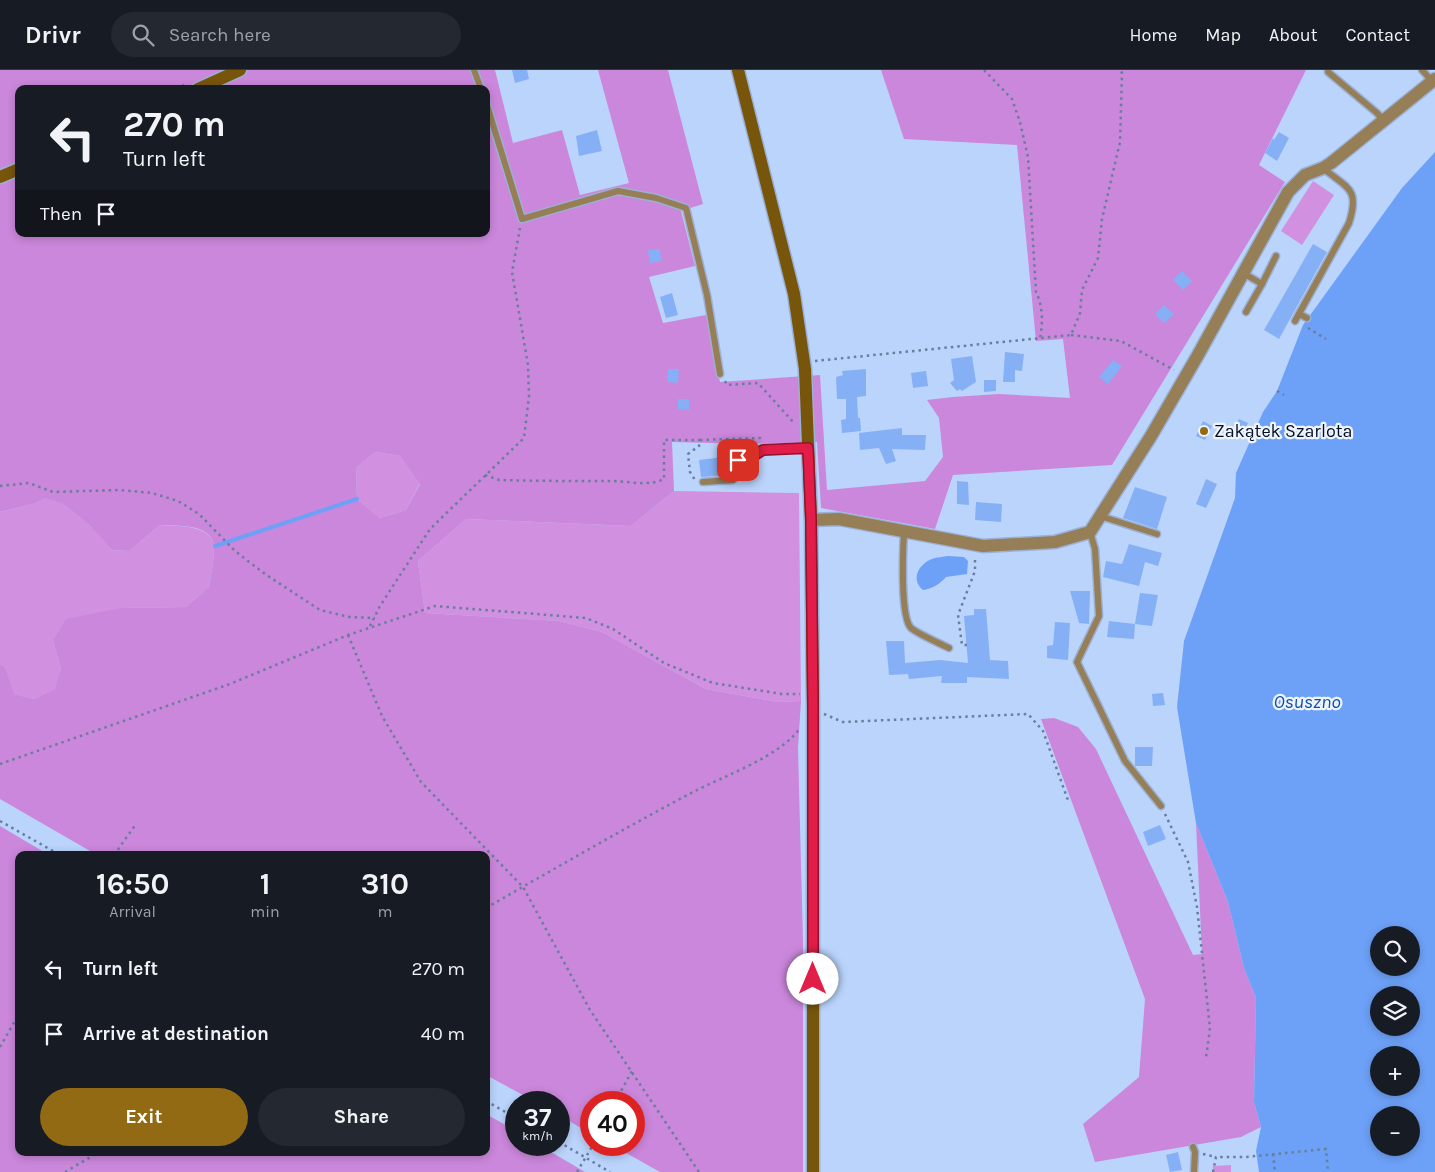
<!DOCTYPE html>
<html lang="en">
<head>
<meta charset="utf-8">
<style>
  body { margin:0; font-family:Karla,sans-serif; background:#242831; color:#f1f3f6; height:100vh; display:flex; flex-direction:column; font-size:19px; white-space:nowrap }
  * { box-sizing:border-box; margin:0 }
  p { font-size:16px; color:#9ea1a6 }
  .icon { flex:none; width:28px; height:28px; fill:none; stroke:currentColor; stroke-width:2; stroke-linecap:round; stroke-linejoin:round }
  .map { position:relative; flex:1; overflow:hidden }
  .sheet { position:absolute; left:15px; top:781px; width:475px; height:305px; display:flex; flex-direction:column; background:#171b24; border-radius:10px; box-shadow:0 2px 8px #0003 }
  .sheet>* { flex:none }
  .hud { position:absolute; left:15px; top:15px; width:475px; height:152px; border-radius:10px; box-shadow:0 2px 8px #0003; background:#171b24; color:#f1f3f6; overflow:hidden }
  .tools { position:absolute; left:1370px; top:856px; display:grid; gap:10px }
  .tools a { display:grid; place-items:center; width:50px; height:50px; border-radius:50%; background:#171b24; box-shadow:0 2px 8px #0003; font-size:25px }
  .speed { position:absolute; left:505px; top:1021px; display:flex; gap:10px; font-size:25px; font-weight:700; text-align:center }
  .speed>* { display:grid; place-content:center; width:65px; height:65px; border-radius:50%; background:#171b24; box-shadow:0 2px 8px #0003; line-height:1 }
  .speed small { font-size:12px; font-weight:400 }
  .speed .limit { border:8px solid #d22; background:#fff; color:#111 }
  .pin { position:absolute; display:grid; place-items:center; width:42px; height:42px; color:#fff; margin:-21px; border-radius:10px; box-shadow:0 2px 8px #0006 }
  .me { position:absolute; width:55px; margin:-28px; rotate:0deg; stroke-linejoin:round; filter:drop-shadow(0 0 4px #0008) }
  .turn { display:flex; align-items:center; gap:18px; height:105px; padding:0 25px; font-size:22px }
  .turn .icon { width:65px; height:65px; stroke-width:2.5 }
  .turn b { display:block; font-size:35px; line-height:42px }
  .then { display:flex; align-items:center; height:48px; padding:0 25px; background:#0003; gap:10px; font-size:19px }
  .eta { display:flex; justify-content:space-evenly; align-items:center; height:85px; text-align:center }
  .eta b { font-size:30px; font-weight:700; line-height:35px }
  .cta { display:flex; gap:10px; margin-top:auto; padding:10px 25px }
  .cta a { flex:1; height:58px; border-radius:30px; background:#936a14; color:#fff; font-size:20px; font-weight:700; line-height:58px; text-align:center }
  .cta a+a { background:#242831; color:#f1f3f6 }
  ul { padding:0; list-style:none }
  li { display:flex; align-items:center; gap:15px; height:65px; padding:0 25px }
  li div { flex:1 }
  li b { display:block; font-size:19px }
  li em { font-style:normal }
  header { display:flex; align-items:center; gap:30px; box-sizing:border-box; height:70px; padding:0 25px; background:#171b24; border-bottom:1px solid #363941 }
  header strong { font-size:24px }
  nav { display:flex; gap:28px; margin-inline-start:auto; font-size:18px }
  .search { width:350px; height:45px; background:#242831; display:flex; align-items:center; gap:12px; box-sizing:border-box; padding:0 18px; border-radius:28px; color:#9ea1a6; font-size:19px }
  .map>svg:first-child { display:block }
</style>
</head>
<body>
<header>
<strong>Drivr</strong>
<div class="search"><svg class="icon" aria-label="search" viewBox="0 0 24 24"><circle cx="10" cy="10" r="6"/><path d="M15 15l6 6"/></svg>Search here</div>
<nav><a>Home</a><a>Map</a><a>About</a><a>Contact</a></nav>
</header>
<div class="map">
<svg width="1435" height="1102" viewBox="0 0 1435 1102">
  <rect width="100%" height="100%" fill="#bbd4fc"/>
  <g fill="#d191e0">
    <polygon points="1313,111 1334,125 1302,175 1281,161"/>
    <polygon points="375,382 400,386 420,413 406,440 380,448 357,429 356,398"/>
    <polygon points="674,421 799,423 801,631 778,632 706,619 602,562 559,551 425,543 418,491 466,449 631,456"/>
    <path d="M44,427l19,7 25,20 24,26 17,1 31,-26c17,1 55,-1 54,24 0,12 -3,26 -5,38l-23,20 -66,1 -67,33 8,28 -5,20 -22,10 -21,-5 -8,-27 -5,-3v-152l33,-8z"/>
    <polygon points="1231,1095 1231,1102 1213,1102 1213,1096"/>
  </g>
  <g fill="#cb87db" fill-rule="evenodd">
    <path d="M0,0h495l18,73 49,-13 18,65 49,-12 -31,-113h70l35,134 -22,7 14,55 -46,11 14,46 43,-8 14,67 100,-7 7,115 98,-9 18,-24 -4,-39 -12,-18 26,-3 46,-3 71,4 -7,-59 -27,2 -19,-196 -113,-6 -23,-69h425l-47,95 26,17 -173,283 -159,10 -18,54 -114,-21 -4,-66 -67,2 -78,-2 2,49 -43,35 -165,-7 -48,42 7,52 134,8 43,11 104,57 72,13 23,-1 -3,47 5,193v231h-143l-48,-27h22v-43h-43v32l-32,-19v-13h-23l-50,-27v-220h-389l-97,-56v-135l5,3 9,27 20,5 21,-10 6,-20 -8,-28 13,-22 54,-11 66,-1 23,-20c2,-12 5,-26 5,-38 1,-26 -37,-23 -54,-24l-31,26 -17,-1 -24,-26 -25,-20 -18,-6 -12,6 -33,8zM19,19h467v145h-467zM375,382l25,4 20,28 -14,26 -26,8 -23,-19 -1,-31z"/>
    <polygon points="1054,648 1078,657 1096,679 1193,885 1202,884 1196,753 1228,832 1244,898 1256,928 1254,1032 1261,1057 1241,1067 1095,1092 1083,1054 1139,1007 1145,929 1041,649"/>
    <polygon points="0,756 49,785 19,785 19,1082 486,1082 486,1044 516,1061 516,1075 539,1075 585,1102 0,1102"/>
  </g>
  <g fill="#6da1f7" fill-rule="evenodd">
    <path d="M1435,82v1020h-176l-3,-21 5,-24 -7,-25 2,-104 -12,-30 -16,-66 -32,-79 -19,-116 7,-66 51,-143 1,-25 27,-61 14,-21 26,-66 99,-137zM1379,865h32v33h-32zM1379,925h32v33h-32zM1379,985h32v33h-32zM1379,1045h32v33h-32z"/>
    <path d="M948,486l16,1 4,4 -1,13 -21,3c-6,7 -14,12 -23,13 -13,-11 -4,-26 9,-31 5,-2 11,-2 16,-3z"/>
  </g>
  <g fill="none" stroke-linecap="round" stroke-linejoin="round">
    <polyline stroke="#6da1f7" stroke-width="4" points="215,476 357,429"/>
  </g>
  <g fill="#85b0f5">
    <polygon points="512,0 527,0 529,9 515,13"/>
    <polygon points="597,60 602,81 579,86 576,66"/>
    <polygon points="1279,62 1289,68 1277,91 1265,83 1273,68 1274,70"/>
    <polygon points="1313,174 1327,182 1279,269 1264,260"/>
    <polygon points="660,179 661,191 650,193 648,180"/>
    <polygon points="1182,201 1192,211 1183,220 1173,210"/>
    <polygon points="672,223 678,245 666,248 660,227"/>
    <polygon points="1164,235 1174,244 1164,253 1155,244"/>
    <polygon points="1005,282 1024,284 1022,301 1015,300 1015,312 1003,312"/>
    <polygon points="972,286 976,312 962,321 960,319 957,321 950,313 954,310 951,289"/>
    <polygon points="1113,290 1122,296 1108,314 1099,307"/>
    <polygon points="668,299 679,299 678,313 667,312"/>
    <polygon points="866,299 866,326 857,327 858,348 860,348 861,361 842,363 841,350 846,349 846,329 837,329 836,307 843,305 842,301"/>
    <polygon points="926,301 928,316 913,318 911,303"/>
    <polygon points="984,310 996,310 996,321 984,322"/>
    <polygon points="678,329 689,329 689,340 678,339"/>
    <polygon points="1239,349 1248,353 1243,363 1234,358"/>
    <polygon points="1203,351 1212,356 1205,370 1196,366"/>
    <polygon points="902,358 902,365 926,365 925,380 892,379 896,391 886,394 879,378 860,380 859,363"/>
    <polygon points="724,387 722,392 727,396 728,405 701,407 699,390"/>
    <polygon points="1206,409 1217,414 1206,438 1196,434"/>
    <polygon points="957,411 968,412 969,435 957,434"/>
    <polygon points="1135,417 1167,427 1157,459 1123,448"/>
    <polygon points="976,432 1002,434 1001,452 975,450"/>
    <polygon points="1129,474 1162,483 1158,496 1145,492 1139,516 1103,507 1106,491 1122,494"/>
    <polygon points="1070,521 1090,521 1089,554 1079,553"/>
    <polygon points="1140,523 1158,525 1152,556 1135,554"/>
    <polygon points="974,539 986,539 990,590 1008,591 1009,609 967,607 967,613 941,613 942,606 909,609 908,604 889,605 886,571 904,571 905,593 940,590 968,593 964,546 974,545"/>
    <polygon points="1109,551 1135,554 1134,569 1107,567"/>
    <polygon points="1055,552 1070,553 1068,590 1047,588 1047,576 1053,575"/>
    <polygon points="1163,623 1165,635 1153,636 1152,624"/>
    <polygon points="1135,677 1153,677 1152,696 1135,696"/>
    <polygon points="1160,755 1166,769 1148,776 1143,762"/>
    <polygon points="1178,1082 1182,1100 1170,1102 1166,1085"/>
  </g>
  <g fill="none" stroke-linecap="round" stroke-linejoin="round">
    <defs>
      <g id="lane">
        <polyline points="474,0 481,19"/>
        <polyline points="1328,0 1328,2 1377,43 1383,50"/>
        <polyline points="1422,0 1432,11"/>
        <polyline points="486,32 522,149 618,121 656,128 686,138 707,225 720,304"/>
        <polyline points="1243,203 1262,214 1276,186"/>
        <polyline points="1246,242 1262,214"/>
        <polyline points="1299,244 1307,248"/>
        <path d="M1295,251l54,-98c11,-35 -1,-34 -26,-55"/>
        <polyline points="727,391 748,389"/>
        <polyline points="703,412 733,410 748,389 763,380 808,378"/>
        <polyline points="1100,446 1157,464"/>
        <path d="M904,462c-1,17 -4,85 7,96 7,6 28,15 38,20"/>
        <polyline points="1090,462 1095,479 1099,546 1077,592 1125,691 1161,736"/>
        <polyline points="1193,1077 1195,1082 1194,1102"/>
      </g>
      <polyline id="street" points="811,450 839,449 983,476 1055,472 1090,462 1151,366 1198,285 1288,122 1305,105 1323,98 1331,93 1435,9"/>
      <g id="secondary">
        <polyline points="738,0 794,224 805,299 811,450 813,638 813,1102"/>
        <polyline points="198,19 240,0"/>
        <polyline points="0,107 19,99"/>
      </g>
    </defs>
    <use href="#lane" stroke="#9ab1d5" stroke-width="9"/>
    <use href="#street" stroke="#9ab1d5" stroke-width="15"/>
    <use href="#secondary" stroke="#9ab1d5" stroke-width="15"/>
    <g stroke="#6a7d9d" stroke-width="2.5" stroke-dasharray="2.5 4" stroke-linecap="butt">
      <path d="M984,0l28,29 8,23 8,35 8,135c7,14 7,31 4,46"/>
      <polyline points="176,19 186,14"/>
      <polyline points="1308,258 1326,269"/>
      <polyline points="1071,265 1121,271 1174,300"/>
      <polyline points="815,291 1071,265 1080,243 1082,220 1098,188 1102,149 1120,72 1122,3 1120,0"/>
      <polyline points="725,311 727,315 758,313 794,353"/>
      <polyline points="1277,321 1284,325"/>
      <polyline points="700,370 760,368 762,370"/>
      <path d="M485,405l14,5c37,1 75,1 112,1 18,0 36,6 53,-2v-39h36l-1,6 -11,8 2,18 5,8"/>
      <polyline points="0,416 29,413 53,422 120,420 152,423 178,431 199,444 235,481 265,504 320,540 349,547 375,548"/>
      <polyline points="370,556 380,536 430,459 524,368 529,326 528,295 512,202 520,158"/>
      <polyline points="348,565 382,646 421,712 523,817 590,940 699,1102"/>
      <polyline points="967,575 962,575 958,545 975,501 975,486"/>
      <polyline points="824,644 843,652 1028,644 1043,661 1069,733"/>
      <polyline points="0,694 230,614 348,565 435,536 586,548 613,559 664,593 713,613 782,624 800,624"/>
      <polyline points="1165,744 1188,792 1197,837 1210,958 1206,988"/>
      <polyline points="0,751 60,785"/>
      <polyline points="114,785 136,754"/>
      <path d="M486,838c68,-39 137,-79 207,-116 31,-16 88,-36 107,-64"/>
      <polyline points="0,977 19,944"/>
      <polyline points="486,1031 516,1048"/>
      <polyline points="615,1032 632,1001"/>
      <polyline points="559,1072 610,1102"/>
      <polyline points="1203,1084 1216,1087"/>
      <polyline points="1273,1084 1275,1102"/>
      <polyline points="65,1102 99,1082"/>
      <polyline points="577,1102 593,1075"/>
      <polyline points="1213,1102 1216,1087 1246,1087 1326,1079 1328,1102"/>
    </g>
    <use href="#lane" stroke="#967e57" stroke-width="6"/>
    <use href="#street" stroke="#967e57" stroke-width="12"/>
    <use href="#secondary" stroke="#77550a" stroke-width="12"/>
  </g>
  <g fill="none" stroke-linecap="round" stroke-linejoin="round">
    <defs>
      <polyline id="route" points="738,390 748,389 763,380 808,378 811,450 813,638 813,909"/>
    </defs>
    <use href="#route" stroke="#92132f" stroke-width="12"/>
    <use href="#route" stroke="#e11d48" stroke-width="9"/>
  </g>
  <circle fill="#936a14" stroke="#eff4fb" stroke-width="2" cx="1204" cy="361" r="5"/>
  <g text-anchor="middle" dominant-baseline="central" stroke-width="4.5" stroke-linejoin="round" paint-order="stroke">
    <g font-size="18" fill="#030f26" stroke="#eff4fb" text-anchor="start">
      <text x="1214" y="361">Zakątek Szarlota</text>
    </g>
    <g font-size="19" font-style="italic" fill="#0c4daf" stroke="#eff4fb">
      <text x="1307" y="632">Osuszno</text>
    </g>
  </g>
</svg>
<div class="tools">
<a><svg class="icon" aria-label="search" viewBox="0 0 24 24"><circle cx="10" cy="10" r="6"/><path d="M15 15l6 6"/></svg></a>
<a><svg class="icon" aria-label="layers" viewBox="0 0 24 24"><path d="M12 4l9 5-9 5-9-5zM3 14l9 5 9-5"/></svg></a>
<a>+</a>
<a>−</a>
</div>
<div class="speed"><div>37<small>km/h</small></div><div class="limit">40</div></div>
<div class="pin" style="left:738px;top:390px;background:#d93025"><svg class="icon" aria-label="arrive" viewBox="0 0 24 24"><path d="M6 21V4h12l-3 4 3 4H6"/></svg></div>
<svg class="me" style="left:813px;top:909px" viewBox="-20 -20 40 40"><circle r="19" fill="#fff"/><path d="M0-13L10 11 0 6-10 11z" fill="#e11d48"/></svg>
<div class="hud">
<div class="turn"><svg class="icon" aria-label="left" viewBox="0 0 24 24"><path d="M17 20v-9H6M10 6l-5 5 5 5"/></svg><div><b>270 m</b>Turn left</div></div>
<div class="then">Then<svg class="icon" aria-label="arrive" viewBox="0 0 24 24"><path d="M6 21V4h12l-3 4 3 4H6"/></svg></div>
</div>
<section class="sheet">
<div class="eta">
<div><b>16:50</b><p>Arrival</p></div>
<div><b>1</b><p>min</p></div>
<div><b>310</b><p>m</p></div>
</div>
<ul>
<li><svg class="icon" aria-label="left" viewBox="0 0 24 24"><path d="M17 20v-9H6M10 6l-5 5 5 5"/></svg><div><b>Turn left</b></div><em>270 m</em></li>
<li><svg class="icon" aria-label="arrive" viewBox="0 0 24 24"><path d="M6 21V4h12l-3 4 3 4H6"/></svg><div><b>Arrive at destination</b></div><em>40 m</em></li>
</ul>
<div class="cta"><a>Exit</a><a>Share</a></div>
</section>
</div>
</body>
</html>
